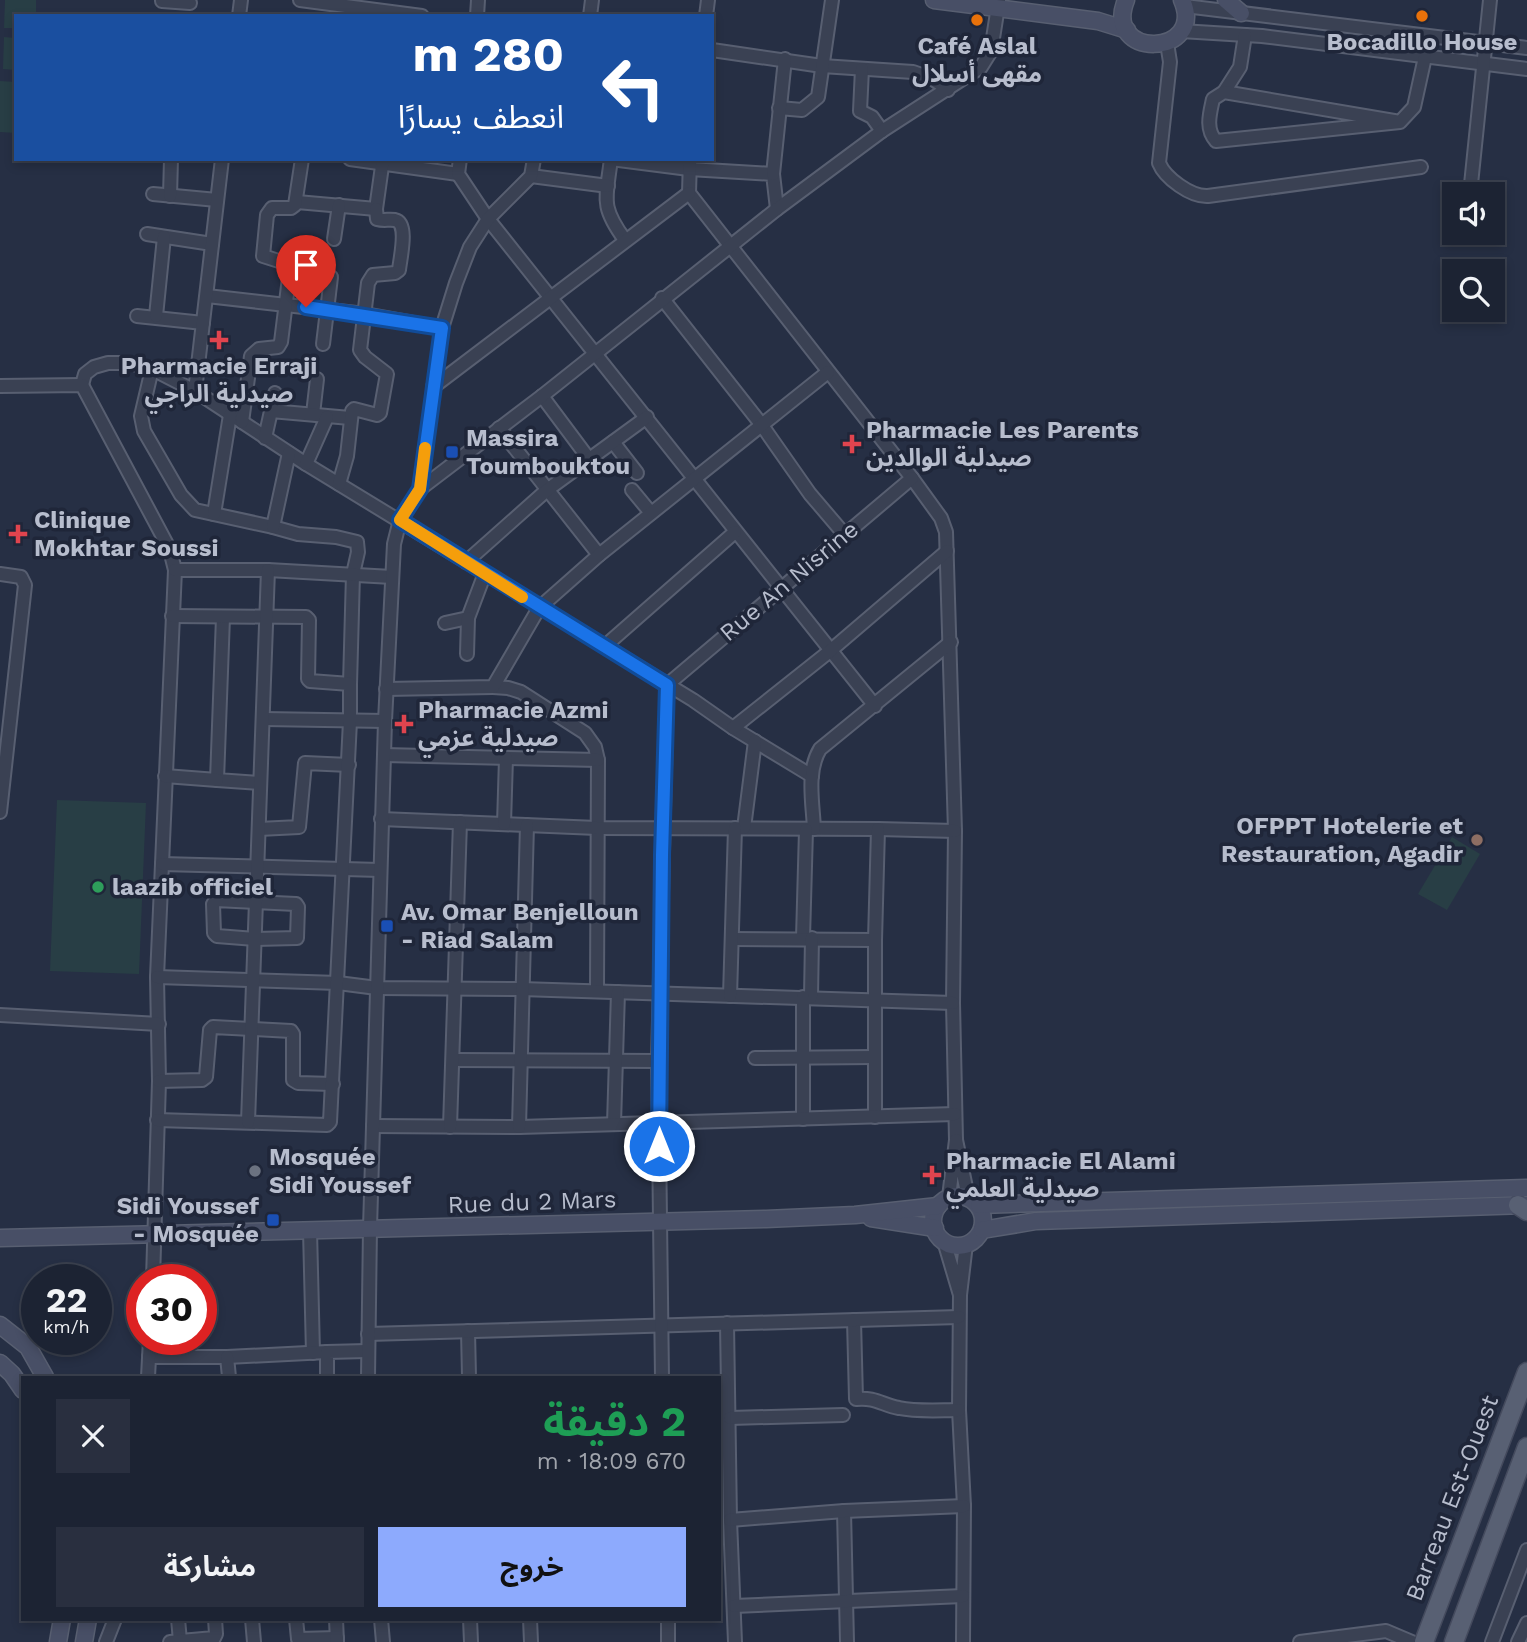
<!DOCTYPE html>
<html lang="ar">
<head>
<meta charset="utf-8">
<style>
  body { margin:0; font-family:"Work Sans","Noto Sans Arabic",sans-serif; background:#292f3f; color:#f1f3f6; direction:rtl; height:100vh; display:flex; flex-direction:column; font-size:26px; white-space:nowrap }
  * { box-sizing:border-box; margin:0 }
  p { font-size:23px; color:#a0a4ac }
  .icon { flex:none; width:38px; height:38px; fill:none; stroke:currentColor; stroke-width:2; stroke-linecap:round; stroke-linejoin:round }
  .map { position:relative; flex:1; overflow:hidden; direction:ltr }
  .drawer { position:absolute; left:21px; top:1376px; width:700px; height:245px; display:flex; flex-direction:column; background:#1c2333; border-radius:0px; box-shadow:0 4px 10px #0003,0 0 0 2px #3a404e; direction:rtl }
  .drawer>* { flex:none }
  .banner { position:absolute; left:14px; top:14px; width:700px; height:147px; border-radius:0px; box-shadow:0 4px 10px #0003,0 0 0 2px #3a404e; direction:rtl; background:#1a4fa0; color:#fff; overflow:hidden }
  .buttons { position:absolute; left:1442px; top:182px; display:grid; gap:14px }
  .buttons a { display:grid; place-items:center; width:63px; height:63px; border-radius:0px; background:#1c2333; box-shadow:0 4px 10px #0003,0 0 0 2px #3a404e; font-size:35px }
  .speed { position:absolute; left:21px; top:1264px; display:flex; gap:14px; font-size:35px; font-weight:700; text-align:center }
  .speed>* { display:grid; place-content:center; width:91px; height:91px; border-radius:50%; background:#1c2333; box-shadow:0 4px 10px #0003,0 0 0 2px #3a404e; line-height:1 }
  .speed small { font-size:18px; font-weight:400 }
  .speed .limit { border:10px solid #d22; background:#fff; color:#111 }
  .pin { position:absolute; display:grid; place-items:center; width:60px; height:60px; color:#fff; margin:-72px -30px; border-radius:50% 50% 50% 0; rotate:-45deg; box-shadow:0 0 7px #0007 }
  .pin .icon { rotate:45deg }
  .me { position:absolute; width:77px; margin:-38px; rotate:0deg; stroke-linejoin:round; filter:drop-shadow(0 0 5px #0008) }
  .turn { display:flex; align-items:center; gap:24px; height:147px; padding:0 35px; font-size:32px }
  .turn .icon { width:91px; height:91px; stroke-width:2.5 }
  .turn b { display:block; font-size:49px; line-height:60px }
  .round { display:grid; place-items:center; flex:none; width:74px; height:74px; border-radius:0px; background:#292f3f }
  .head { display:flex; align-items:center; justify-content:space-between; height:119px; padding:0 35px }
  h1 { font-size:42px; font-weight:700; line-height:52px; color:#1e9e55 }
  .action { display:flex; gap:14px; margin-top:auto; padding:14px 35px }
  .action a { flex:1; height:80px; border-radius:0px; background:#8daafd; color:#111; font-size:28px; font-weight:700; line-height:80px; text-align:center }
  .action a+a { background:#292f3f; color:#f1f3f6 }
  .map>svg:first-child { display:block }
</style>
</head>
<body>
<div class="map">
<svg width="1527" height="1642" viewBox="0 0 1527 1642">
  <rect width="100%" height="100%" fill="#262f44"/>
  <g fill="#283e45">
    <polygon points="5,0 36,0 36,16 16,16 16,28 4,28"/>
    <polygon points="4,37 16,38 16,70 3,69"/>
    <polygon points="0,81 16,82 16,133 0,132"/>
    <polygon points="57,800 146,803 139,974 50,971"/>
    <polygon points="1452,837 1480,854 1447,910 1418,894"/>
  </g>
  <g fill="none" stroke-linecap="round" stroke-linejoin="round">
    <defs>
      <g id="street">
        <polyline points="300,0 422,16"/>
        <polyline points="162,1 190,3"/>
        <polyline points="1185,6 1527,48"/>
        <polyline points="239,16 241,0"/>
        <polyline points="477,16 478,0"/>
        <polyline points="590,16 592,0"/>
        <polyline points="706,16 708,0"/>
        <polyline points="1181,31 1262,36 1527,69"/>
        <path d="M1167,43l3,19 -11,101c6,15 32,34 49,33l213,-29"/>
        <polyline points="712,50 822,66 913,72 933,79 948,90"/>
        <polyline points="862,69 860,111 872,117 882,131"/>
        <polyline points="1224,92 1240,67 1245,35"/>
        <polyline points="779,108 802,110 818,97 832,0"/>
        <path d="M1400,122l-176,-30 -11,7c-3,14 -8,30 3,42l184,-19 14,-15 11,-50"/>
        <polyline points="350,159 458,174"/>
        <polyline points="460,159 458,174 488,219 875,706"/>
        <polyline points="611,159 689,169 773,174 777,209"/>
        <path d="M611,159c-5,40 -11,47 14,81"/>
        <polyline points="690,159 689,193 912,478 941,518 946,532 955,831 953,1003 956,1140"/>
        <polyline points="773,174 785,59"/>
        <polyline points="531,176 608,186"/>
        <polyline points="153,194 217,200"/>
        <polyline points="1470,194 1490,0"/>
        <polyline points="170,196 171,159"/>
        <polyline points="297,202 376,209 383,159"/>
        <polyline points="147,234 212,244"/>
        <polyline points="334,239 339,205"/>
        <polyline points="207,296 365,314 442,328"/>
        <polyline points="662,298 761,424 810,494 845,535"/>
        <polyline points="137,316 203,323"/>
        <polyline points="156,316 164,237"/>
        <polyline points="323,344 331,277"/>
        <polyline points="152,369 141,416 144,431 181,495 195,510 273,527 298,534 336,537 357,542 358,552 353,574 350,684"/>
        <polyline points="82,385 85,374 94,367 108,363 130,363 152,369 195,391 306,464 693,700 733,728 812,776"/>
        <polyline points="0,386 82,385 170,550 175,570 157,977 159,1081 153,1279"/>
        <polyline points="433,387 689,193"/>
        <polyline points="195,391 222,159"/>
        <polyline points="542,396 589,459"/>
        <polyline points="271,411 275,393"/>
        <polyline points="313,414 317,379"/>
        <polyline points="242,422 251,356 259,349 278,347 281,342 290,270 285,263 263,256 267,215 272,208 291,208 295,205 302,159"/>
        <polyline points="499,428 599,555"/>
        <polyline points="265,438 271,411 350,418"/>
        <polyline points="613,442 637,473"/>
        <polyline points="306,464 327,417"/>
        <path d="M339,484l8,-28 5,-45 2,-2 23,6 3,-2 7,-39 -22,-17 -5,-7 8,-67 5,-8 22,-2 4,-3c1,-11 10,-47 -4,-50 -7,-1 -11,1 -18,-1l-1,-10"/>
        <polyline points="420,489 442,328 456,283 470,247 488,219 531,176 534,159"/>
        <polyline points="632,490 651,513"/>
        <polyline points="214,514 230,415"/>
        <polyline points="273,527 289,453"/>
        <polyline points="466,562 547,490 647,417"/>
        <polyline points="175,570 268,570 392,577"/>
        <polyline points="0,574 21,577 25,585 0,812"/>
        <polyline points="223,617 217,780 260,783"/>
        <polyline points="445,623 468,618 485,573"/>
        <polyline points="605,646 735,532"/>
        <polyline points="467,654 468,618"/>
        <polyline points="493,687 508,688 521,692 585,733 595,747 598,760 597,991"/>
        <polyline points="386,689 493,687 539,608 599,555 828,372"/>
        <polyline points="264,719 385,721"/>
        <polyline points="733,728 830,651 947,551"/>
        <polyline points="384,755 598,760"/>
        <polyline points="165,776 217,780"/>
        <polyline points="381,819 597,828 878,829 955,831"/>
        <polyline points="504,824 506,758"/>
        <polyline points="744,828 755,741"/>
        <polyline points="259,829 299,827 305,763 349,765"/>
        <path d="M814,829c-1,-25 -8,-57 6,-80l131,-107"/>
        <polyline points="162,864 380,870"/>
        <polygon points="216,900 296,904 298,907 297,938 255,939 217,936 214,933 213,904"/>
        <polyline points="803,938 806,830"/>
        <polyline points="732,939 875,940"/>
        <polyline points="157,977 338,983 377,988 521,989 953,1003"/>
        <polyline points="730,996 735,828"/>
        <polyline points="811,997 812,938"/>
        <polyline points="0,1015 159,1024"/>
        <polyline points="755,1058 875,1057"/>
        <polyline points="453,1060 658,1061"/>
        <polyline points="159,1081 202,1080 206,1077 210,1030 213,1027 291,1031 293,1034 293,1080 298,1083 333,1084"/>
        <polyline points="875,1117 875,940 878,829"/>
        <polyline points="803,1119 803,997"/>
        <polyline points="157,1120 327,1125 330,1122 350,721 350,684 310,681 308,679 309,620 306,617 172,616"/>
        <polyline points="248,1122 268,570"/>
        <polyline points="614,1124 618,992"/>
        <polyline points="373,1126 519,1127 955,1114"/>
        <polyline points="450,1127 460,822"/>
        <polyline points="519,1127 527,825"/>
        <polyline points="949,1197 956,1140 968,1197"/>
        <polyline points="310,1230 313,1353"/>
        <polyline points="944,1241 960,1295 966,1244"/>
        <polyline points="960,1295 959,1410 964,1506 963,1642"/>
        <path d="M854,1320l2,79c20,-2 26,6 43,9 19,4 41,2 60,2"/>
        <polyline points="727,1323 730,1520 735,1642"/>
        <polyline points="468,1331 469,1377"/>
        <polyline points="368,1334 959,1317"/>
        <polyline points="149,1357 227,1357 327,1352"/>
        <polyline points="227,1357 229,1377"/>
        <polyline points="148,1377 150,1339"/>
        <polyline points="327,1377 327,1352 367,1351"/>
        <polyline points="368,1377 370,1228 385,721 394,544 400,520 420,489 542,396 777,209 882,131 981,67 991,51 999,0"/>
        <polyline points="662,1377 658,1061 667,685 912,478"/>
        <polyline points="730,1418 843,1415"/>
        <polyline points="844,1511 847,1642"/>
        <polyline points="730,1520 844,1511 964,1506"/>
        <polyline points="734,1606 963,1596"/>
        <polyline points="178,1619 180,1641"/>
        <polyline points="252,1619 254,1642"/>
        <polyline points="296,1619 298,1639 337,1638"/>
        <polyline points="336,1619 337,1642"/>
        <polyline points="381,1619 383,1642"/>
        <polyline points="470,1619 471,1642"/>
        <polyline points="530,1619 531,1642"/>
        <polyline points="668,1619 668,1642"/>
        <polyline points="106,1642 115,1619"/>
        <polyline points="170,1642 214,1638 216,1634 215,1619"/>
        <polyline points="1300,1642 1386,1631 1412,1642"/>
        <polyline points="1492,1642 1527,1550"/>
        <polyline points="1518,1642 1527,1623"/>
      </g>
      <g id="secondary">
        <polyline points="934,0 1098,21 1127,30"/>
        <path d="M1126,0c-24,60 81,57 56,0"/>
        <polyline points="1226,0 1241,13"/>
        <circle cx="958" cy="1221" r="25"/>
        <polyline points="979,1205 1527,1188"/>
        <polyline points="871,1218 935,1228"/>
        <polyline points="982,1230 1036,1221 1527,1205"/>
        <polyline points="0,1238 766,1219 855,1215 938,1206"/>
        <polyline points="0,1325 28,1347 45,1377"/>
        <polyline points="0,1363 12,1374 23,1390"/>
        <polyline points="58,1642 62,1619"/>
        <polyline points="84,1642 88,1619"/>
      </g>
      <g id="primary">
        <polyline points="1518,1205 1527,1211"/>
        <polyline points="1424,1642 1527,1372"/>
        <polyline points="1454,1642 1527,1447"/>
      </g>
    </defs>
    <use href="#street" stroke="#585f71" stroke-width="16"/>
    <use href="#secondary" stroke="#585f71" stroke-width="19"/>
    <use href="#primary" stroke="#444a5d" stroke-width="21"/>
    <use href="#street" stroke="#3a4153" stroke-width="12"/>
    <use href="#secondary" stroke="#484f66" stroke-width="16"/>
    <use href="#primary" stroke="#586073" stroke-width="18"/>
  </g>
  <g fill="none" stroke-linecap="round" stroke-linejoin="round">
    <defs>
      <polyline id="route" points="306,307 442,328 420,489 400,520 667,685 662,855 659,1146"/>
    </defs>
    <use href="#route" stroke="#114b97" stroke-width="18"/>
    <use href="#route" stroke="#1a73e8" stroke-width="12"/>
    <polyline stroke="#f59e0b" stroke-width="12" points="425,448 420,489 400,520 522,597"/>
  </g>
  <g fill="#e8710a" stroke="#1f2639" stroke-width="2.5">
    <circle cx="1422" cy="16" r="7"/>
    <circle cx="977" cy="20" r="7"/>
  </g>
  <g fill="#e0444e" stroke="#1f2639" stroke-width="2.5">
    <path d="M215.5 329.5h7v7h7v7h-7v7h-7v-7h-7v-7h7z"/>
    <path d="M848.5 433.5h7v7h7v7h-7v7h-7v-7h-7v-7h7z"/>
    <path d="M14.5 523.5h7v7h7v7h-7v7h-7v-7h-7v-7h7z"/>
    <path d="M400.5 713.5h7v7h7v7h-7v7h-7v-7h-7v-7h7z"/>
    <path d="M928.5 1164.5h7v7h7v7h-7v7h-7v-7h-7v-7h7z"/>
  </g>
  <g fill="#1a4fb4" stroke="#1f2639" stroke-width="2.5">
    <rect x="445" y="445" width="14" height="14" rx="3.5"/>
    <rect x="380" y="919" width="14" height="14" rx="3.5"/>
    <rect x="266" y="1213" width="14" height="14" rx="3.5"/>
  </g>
  <circle fill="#8d6e63" stroke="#1f2639" stroke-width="2.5" cx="1477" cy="840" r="7"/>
  <circle fill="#2e9e5b" stroke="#1f2639" stroke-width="2.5" cx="98" cy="887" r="7"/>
  <circle fill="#6b7280" stroke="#1f2639" stroke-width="2.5" cx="255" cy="1171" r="7"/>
  <g text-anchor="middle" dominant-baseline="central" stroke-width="7" stroke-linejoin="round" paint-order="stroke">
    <g font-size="24" font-weight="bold" fill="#b7bdcd" stroke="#1f2639" text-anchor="start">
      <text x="1422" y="42" text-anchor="middle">Bocadillo House</text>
      <text x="977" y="46" text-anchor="middle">Café Aslal<tspan x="977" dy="28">مقهى أسلال</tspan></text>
      <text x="219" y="366" text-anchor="middle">Pharmacie Erraji<tspan x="219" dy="28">صيدلية الراجي</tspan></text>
      <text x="866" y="430">Pharmacie Les Parents<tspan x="866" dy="28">صيدلية الوالدين</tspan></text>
      <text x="466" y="438">Massira<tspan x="466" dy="28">Toumbouktou</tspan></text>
      <text x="34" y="520">Clinique<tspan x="34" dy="28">Mokhtar Soussi</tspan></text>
      <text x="418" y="710">Pharmacie Azmi<tspan x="418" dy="28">صيدلية عزمي</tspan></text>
      <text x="1463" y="826" text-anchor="end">OFPPT Hotelerie et<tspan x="1463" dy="28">Restauration, Agadir</tspan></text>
      <text x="112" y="887">laazib officiel</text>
      <text x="401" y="912">Av. Omar Benjelloun<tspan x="401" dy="28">- Riad Salam</tspan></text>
      <text x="269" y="1157">Mosquée<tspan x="269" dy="28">Sidi Youssef</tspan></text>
      <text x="946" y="1161">Pharmacie El Alami<tspan x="946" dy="28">صيدلية العلمي</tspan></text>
      <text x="259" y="1206" text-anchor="end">Sidi Youssef<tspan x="259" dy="28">- Mosquée</tspan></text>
    </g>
    <g font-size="24" fill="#b7bdcd" stroke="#1f2639">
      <text transform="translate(789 581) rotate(-40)">Rue An Nisrine</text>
      <text transform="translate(532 1202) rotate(-2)">Rue du 2 Mars</text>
      <text transform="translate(1452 1498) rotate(-69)">Barreau Est-Ouest</text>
    </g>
  </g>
</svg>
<div class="buttons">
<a><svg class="icon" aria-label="sound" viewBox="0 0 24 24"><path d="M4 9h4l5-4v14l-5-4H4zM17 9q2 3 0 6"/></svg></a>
<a><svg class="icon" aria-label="search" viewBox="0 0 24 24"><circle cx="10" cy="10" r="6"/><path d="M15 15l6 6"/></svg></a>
</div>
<div class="speed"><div>22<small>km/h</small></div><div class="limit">30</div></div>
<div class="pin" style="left:306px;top:307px;background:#d93025"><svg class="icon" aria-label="arrive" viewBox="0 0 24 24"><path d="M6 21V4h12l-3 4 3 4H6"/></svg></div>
<svg class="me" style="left:659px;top:1146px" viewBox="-20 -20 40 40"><circle r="17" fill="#1a73e8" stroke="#fff" stroke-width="3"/><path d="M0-11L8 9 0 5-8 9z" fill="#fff"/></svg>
<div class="banner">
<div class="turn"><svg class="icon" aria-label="left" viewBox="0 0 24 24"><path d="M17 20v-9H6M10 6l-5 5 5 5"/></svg><div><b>280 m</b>انعطف يسارًا</div></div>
</div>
<section class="drawer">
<div class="head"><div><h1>2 دقيقة</h1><p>670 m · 18:09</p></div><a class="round"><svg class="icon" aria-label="close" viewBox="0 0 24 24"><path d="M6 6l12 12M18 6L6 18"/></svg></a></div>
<div class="action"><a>خروج</a><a>مشاركة</a></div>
</section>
</div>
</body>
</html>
